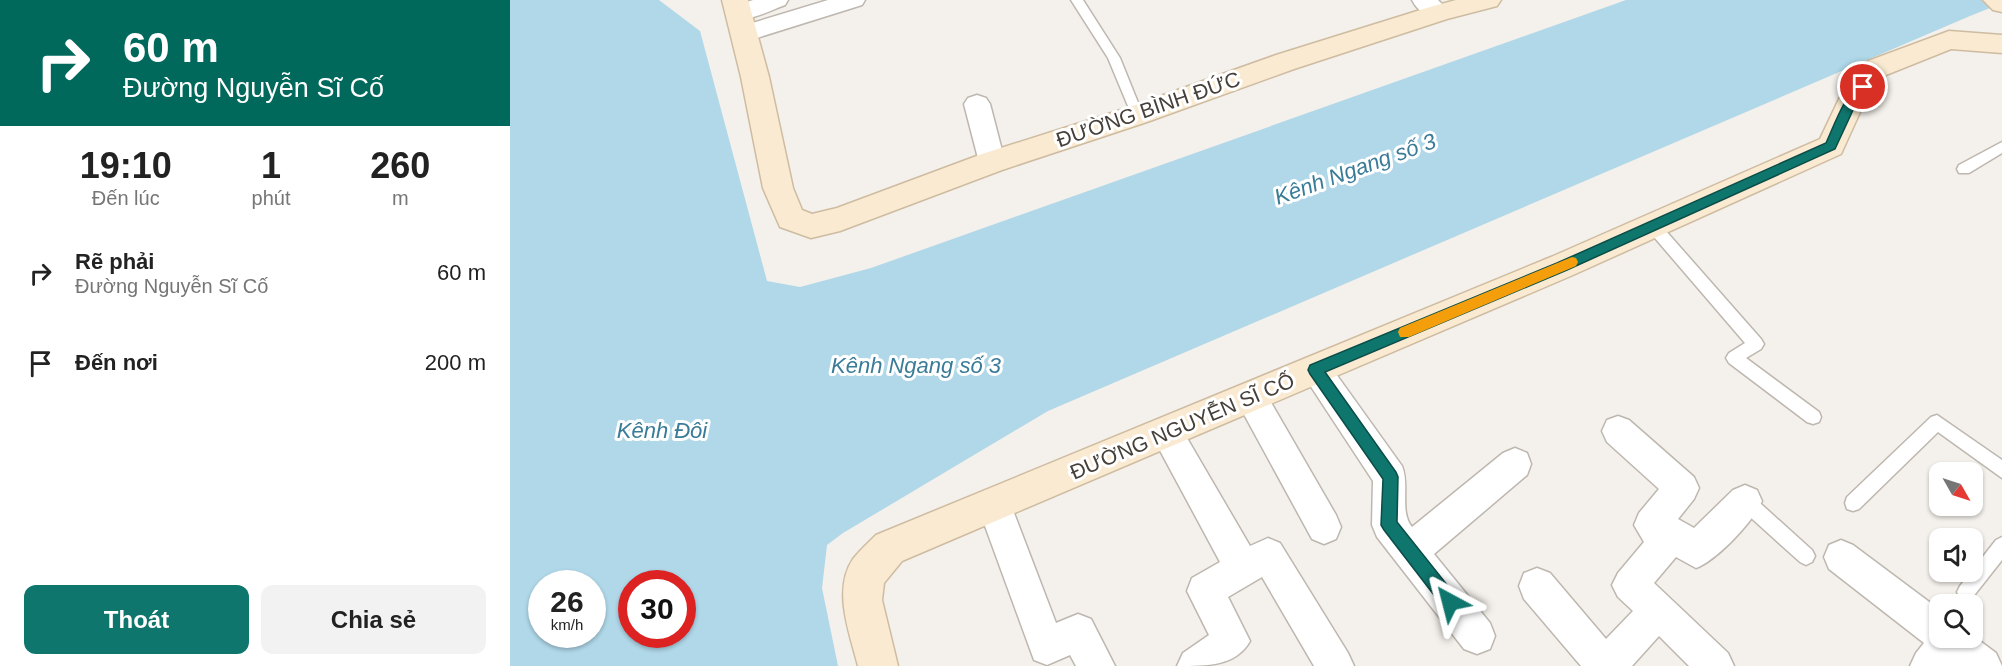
<!DOCTYPE html>
<html lang="vi">
<head>
<meta charset="utf-8">
<style>
  body { margin:0; font-family:Arial,sans-serif; background:#f2f2f2; color:#222; height:100vh; display:flex; flex-direction:column; font-size:22px; white-space:nowrap }
  * { box-sizing:border-box; margin:0 }
  p { font-size:20px; color:#767676 }
  .icon { flex:none; width:33px; height:33px; fill:none; stroke:currentColor; stroke-width:2; stroke-linecap:round; stroke-linejoin:round }
  .map { position:relative; flex:1; overflow:hidden }
  .side { display:flex; flex-direction:column; background:#fff; width:510px }
  .side>* { flex:none }
  .banner { background:#00695c; color:#fff; overflow:hidden }
  .needle { width:39px; rotate:129deg }
  .controls { position:absolute; left:1419px; top:462px; display:grid; gap:12px }
  .controls a { display:grid; place-items:center; width:54px; height:54px; border-radius:12px; background:#fff; box-shadow:0 2px 4px #0004; font-size:30px }
  .speed { position:absolute; left:18px; top:570px; display:flex; gap:12px; font-size:30px; font-weight:700; text-align:center }
  .speed>* { display:grid; place-content:center; width:78px; height:78px; border-radius:50%; background:#fff; box-shadow:0 2px 4px #0004; line-height:1 }
  .speed small { font-size:15px; font-weight:400 }
  .speed .limit { border:9px solid #d22; background:#fff; color:#111 }
  .pin { position:absolute; display:grid; place-items:center; width:51px; height:51px; color:#fff; margin:-26px; border:3px solid #fff; border-radius:50%; box-shadow:0 2px 6px #0007 }
  .me { position:absolute; width:66px; margin:-33px; rotate:322deg; stroke-linejoin:round; filter:drop-shadow(0 0 4px #0008) }
  .turn { display:flex; align-items:center; gap:21px; height:126px; padding:0 24px; font-size:27px }
  .turn .icon { width:78px; height:78px; stroke-width:2.5 }
  .turn b { display:block; font-size:42px; line-height:51px }
  .eta { display:flex; justify-content:space-evenly; align-items:center; height:102px; text-align:center }
  .eta b { font-size:36px; font-weight:800; line-height:42px }
  .action { display:flex; gap:12px; margin-top:auto; padding:12px 24px }
  .action a { flex:1; height:69px; border-radius:12px; background:#0f766e; color:#fff; font-size:24px; font-weight:800; line-height:69px; text-align:center }
  .action a+a { background:#f2f2f2; color:#222 }
  ul { padding:0; list-style:none }
  li { display:flex; align-items:center; gap:18px; height:90px; padding:0 24px }
  li div { flex:1 }
  li b { display:block; font-size:22px }
  li em { font-style:normal }
  main { display:flex; flex:1; min-height:0 }
  .map>svg:first-child { display:block }
</style>
</head>
<body>
<main>
<section class="side">
<div class="banner">
<div class="turn"><svg class="icon" aria-label="right" viewBox="0 0 24 24"><path d="M7 20v-9h11M14 6l5 5-5 5"/></svg><div><b>60 m</b>Đường Nguyễn Sĩ Cố</div></div>
</div>
<div class="eta">
<div><b>19:10</b><p>Đến lúc</p></div>
<div><b>1</b><p>phút</p></div>
<div><b>260</b><p>m</p></div>
</div>
<ul>
<li><svg class="icon" aria-label="right" viewBox="0 0 24 24"><path d="M7 20v-9h11M14 6l5 5-5 5"/></svg><div><b>Rẽ phải</b><p>Đường Nguyễn Sĩ Cố</p></div><em>60 m</em></li>
<li><svg class="icon" aria-label="arrive" viewBox="0 0 24 24"><path d="M6 21V4h12l-3 4 3 4H6"/></svg><div><b>Đến nơi</b></div><em>200 m</em></li>
</ul>
<div class="action"><a>Thoát</a><a>Chia sẻ</a></div>
</section>
<div class="map">
<svg width="1492" height="666" viewBox="0 0 1492 666">
  <rect width="100%" height="100%" fill="#f4f0eb"/>
  <path fill="#b0d8e9" fill-rule="evenodd" d="M0,0h149l41,31 67,250 33,6 71,-19 755,-268h376v6h-7l-25,10 -922,395 -205,122 -16,12 -5,43 16,78h-328zM32,584h50v50h-50zM122,584h50v50h-50z"/>
  <g fill="none" stroke-linecap="round" stroke-linejoin="round">
    <defs>
      <g id="lane">
        <polygon points="561,0 573,0 610,58 633,115 631,118 623,118 598,58"/>
        <polygon points="1492,142 1492,153 1459,173 1449,173 1447,169 1449,165"/>
        <polygon points="1143,220 1148,222 1251,339 1254,344 1251,349 1236,358 1309,412 1311,417 1309,422 1303,424 1297,422 1219,363 1216,358 1219,353 1235,343 1138,230 1136,226"/>
        <polygon points="1427,415 1492,460 1492,478 1428,432 1349,509 1343,511 1337,509 1335,503 1337,497 1421,417"/>
        <polygon points="1235,493 1241,495 1302,550 1305,556 1302,562 1296,565 1290,562 1229,507 1227,501 1229,495"/>
        <polygon points="1492,537 1492,560 1462,598 1456,601 1450,598 1447,592 1450,586 1486,540"/>
      </g>
      <g id="street">
        <path d="M243,0h35l-3,5c-16,6 -38,18 -55,13l-4,-5 4,-5z"/>
        <polygon points="318,0 355,0 352,5 234,42 226,40 222,34 226,28"/>
        <path d="M902,0h26l13,13 -4,5c-15,5 -28,-5 -35,-18z"/>
        <polygon points="467,95 476,98 480,104 495,162 491,169 482,172 473,169 469,162 454,104 458,98"/>
        <path d="M805,356l11,4 76,106c8,19 -3,45 10,61l91,-74 12,-5 12,5 4,11 -4,11 -93,79 56,69 5,13 -5,13 -13,5 -13,-5 -87,-112 -5,-12 1,-44 -73,-111 4,-10z"/>
        <polygon points="741,383 752,387 826,515 831,527 826,539 814,544 802,539 730,407 725,397 730,387"/>
        <path d="M1108,416l11,4 65,57 5,11 -5,11 -16,20 16,9 39,-38 12,-5 12,5 5,11c-9,21 -45,59 -66,67l-20,-11 -22,26 74,70 6,13h-45l-30,-30 -27,30h-51l-57,-67 -5,-13 5,-13 13,-5 13,5 56,66 27,-28 -15,-14 -6,-12 6,-12 26,-31 -10,-17 5,-12 20,-24 -52,-47 -5,-11 5,-11z"/>
        <path d="M656,417l11,4 73,125 18,-8 12,5 68,110 6,13h-40l-52,-89 -34,20 22,44c-14,25 -42,25 -73,25l6,-13 26,-18 -22,-44 5,-13 28,-16 -70,-130 5,-11z"/>
        <polygon points="484,488 496,492 546,623 568,614 581,619 605,666 566,666 560,655 537,665 524,660 467,504 472,492"/>
        <polygon points="1331,540 1343,545 1430,610 1430,638 1462,638 1462,635 1486,653 1492,666 1400,666 1406,653 1414,643 1319,569 1314,557 1319,545"/>
      </g>
      <g id="secondary">
        <polygon points="212,0 238,0 259,77 283,188 292,210 302,214 327,208 472,154 617,108 766,55 920,7 946,0 991,0 987,6 937,19 784,69 637,122 492,170 330,231 301,238 270,227 253,188 231,77"/>
        <polygon points="1473,0 1492,0 1492,12 1483,10"/>
        <path d="M1439,31l53,4v18l-51,-4 -65,26 -25,35 -20,44 -268,121 -671,286 -18,22 -2,17 16,66h-40c-8,-32 -26,-76 -5,-107 6,-8 15,-16 23,-24l675,-278 269,-118 19,-40 29,-38z"/>
      </g>
    </defs>
    <use href="#lane" stroke="#beb7af" stroke-width="3"/>
    <use href="#street" stroke="#beb7af" stroke-width="3"/>
    <use href="#secondary" stroke="#cebca1" stroke-width="3"/>
    <use href="#lane" fill="#fff" fill-rule="evenodd"/>
    <use href="#street" fill="#fff" fill-rule="evenodd"/>
    <use href="#secondary" fill="#f9ead1" fill-rule="evenodd"/>
  </g>
  <path fill="#0f766e" stroke="#0a4d48" stroke-width="1.5" d="M1353,83l6,4 -15,21 -19,41 -268,121 -242,102 71,100 2,5 -1,45 59,74 2,6 -2,6 -6,2 -6,-2 -60,-78 -3,-5 2,-46 -73,-105 -2,-4 2,-5 247,-102 269,-120c8,-17 20,-53 37,-60z"/>
  <polygon fill="#f59e0b" points="1062,257 1066,258 1068,262 1066,266 899,337 890,337 888,332 890,328"/>
  <g text-anchor="middle" dominant-baseline="central" stroke-width="6" stroke-linejoin="round" paint-order="stroke">
    <g font-size="21" fill="#47403a" stroke="#fff">
      <text transform="translate(638 109) rotate(-19)">ĐƯỜNG BÌNH ĐỨC</text>
      <text transform="translate(672 426) rotate(-23)">ĐƯỜNG NGUYỄN SĨ CỐ</text>
    </g>
    <g font-size="22" font-style="italic" fill="#3a7c98" stroke="#fff">
      <text transform="translate(845 169) rotate(-20)">Kênh Ngang số 3</text>
      <text x="406" y="365">Kênh Ngang số 3</text>
      <text x="152" y="430">Kênh Đôi</text>
    </g>
  </g>
</svg>
<div class="controls">
<a><svg class="needle" viewBox="-14 -14 28 28"><path d="M0-13l5 13h-10z" fill="#e53935"/><path d="M0 13l5-13h-10z" fill="#767676"/></svg></a>
<a><svg class="icon" aria-label="sound" viewBox="0 0 24 24"><path d="M4 9h4l5-4v14l-5-4H4zM17 9q2 3 0 6"/></svg></a>
<a><svg class="icon" aria-label="search" viewBox="0 0 24 24"><circle cx="10" cy="10" r="6"/><path d="M15 15l6 6"/></svg></a>
</div>
<div class="speed"><div>26<small>km/h</small></div><div class="limit">30</div></div>
<div class="pin" style="left:1353px;top:87px;background:#d93025"><svg class="icon" aria-label="arrive" viewBox="0 0 24 24"><path d="M6 21V4h12l-3 4 3 4H6"/></svg></div>
<svg class="me" style="left:940px;top:602px" viewBox="-20 -20 40 40"><path d="M0-17L14 15 0 8-14 15z" fill="#0f766e" stroke="#fff" stroke-width="4"/></svg>
</div>
</main>
</body>
</html>
